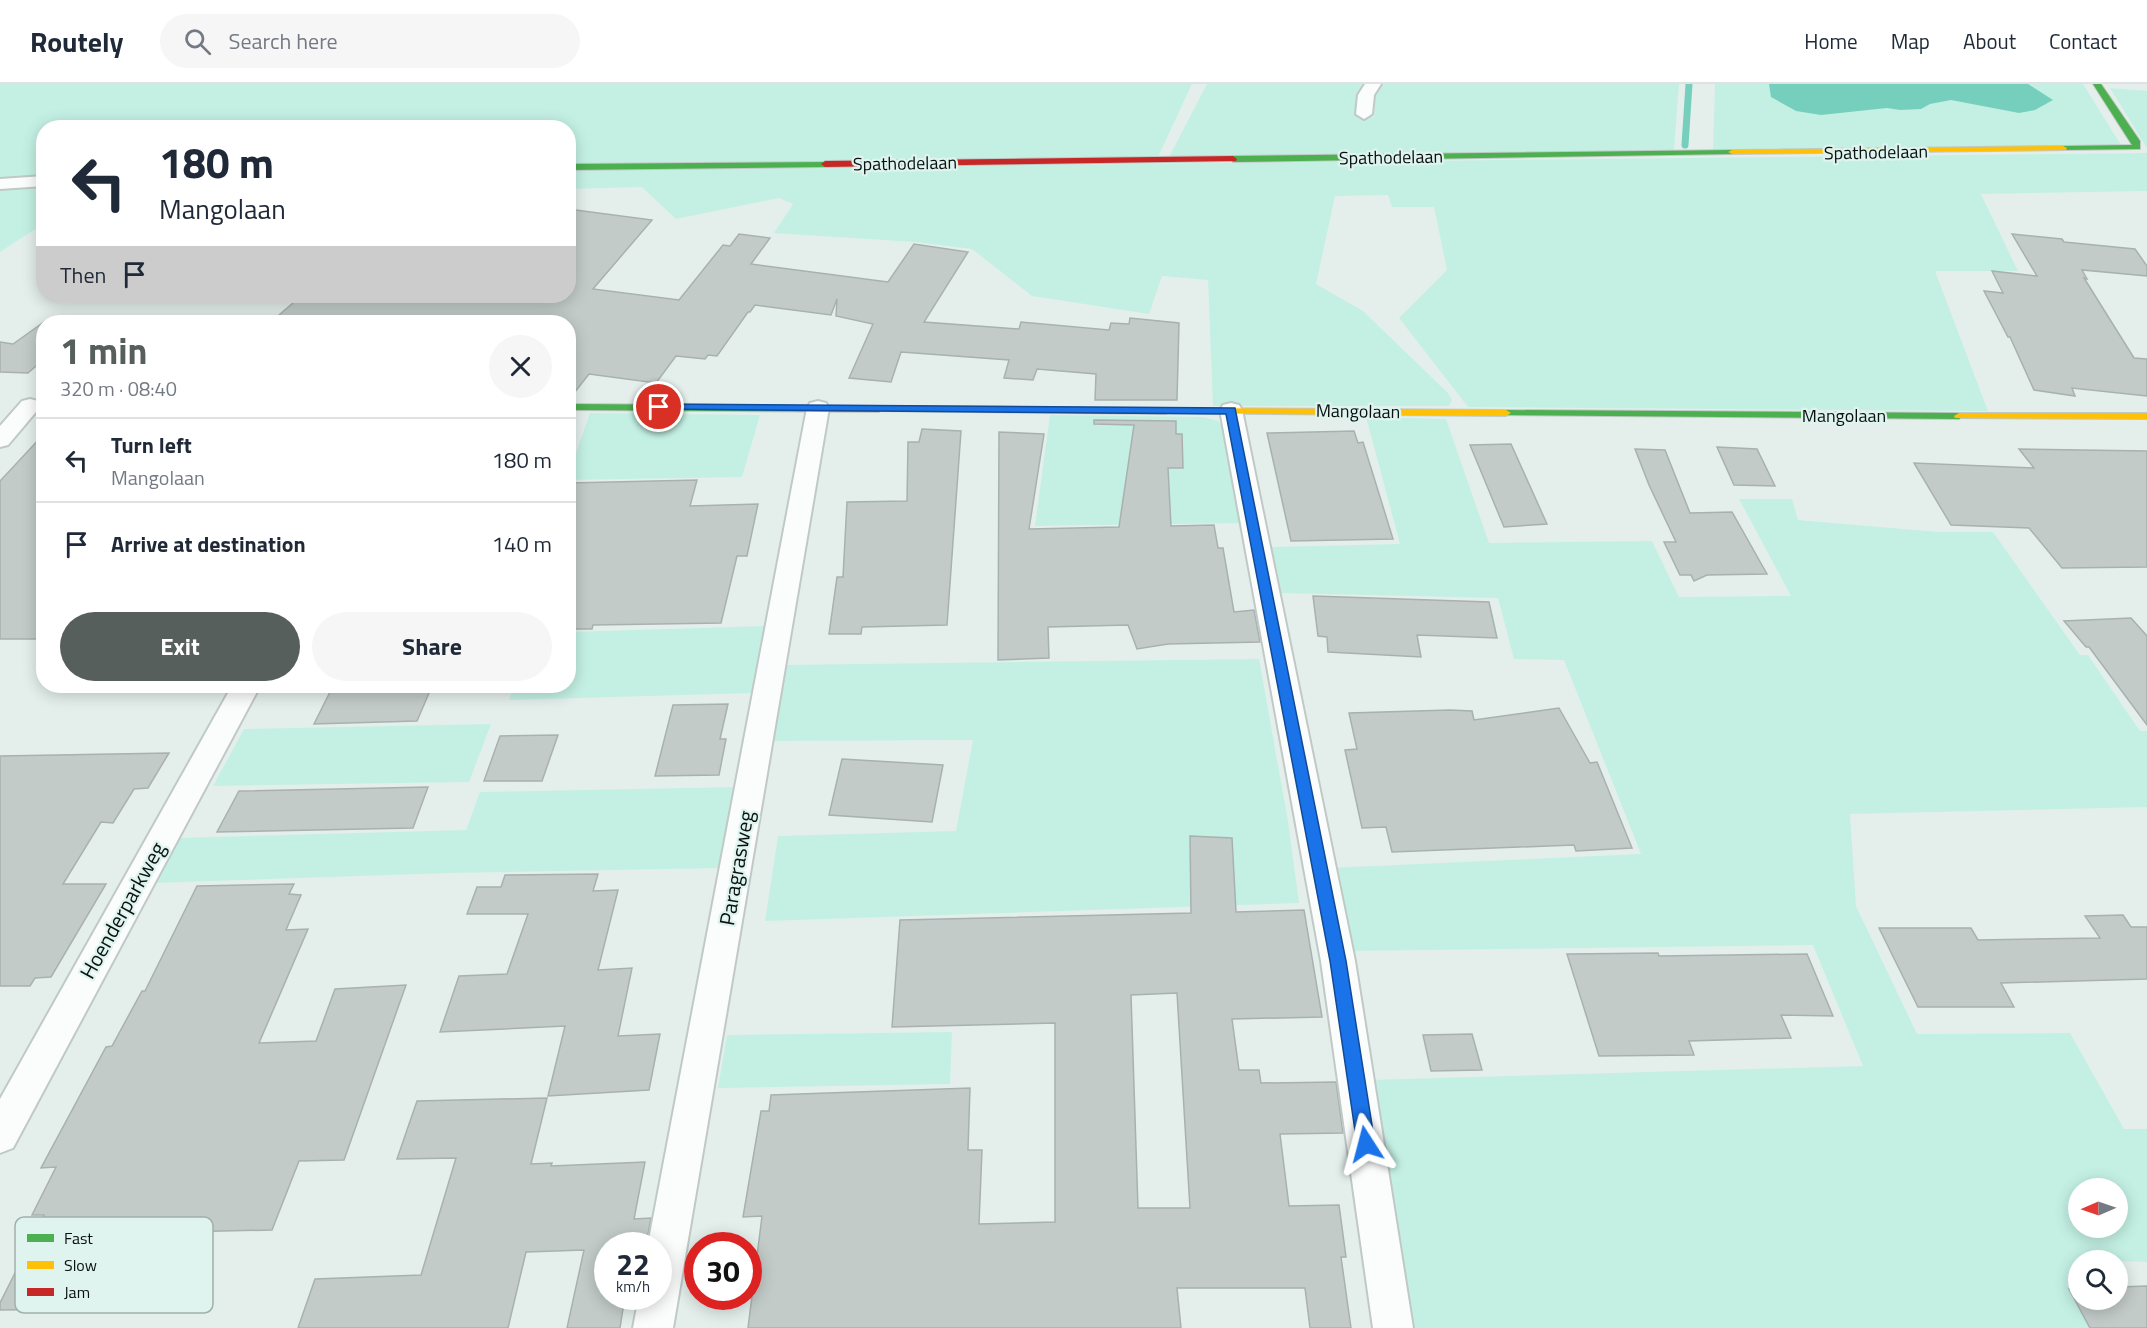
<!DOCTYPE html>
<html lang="en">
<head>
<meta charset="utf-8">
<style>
  body { margin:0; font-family:"Titillium Web",sans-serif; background:#f6f6f7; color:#1f2937; height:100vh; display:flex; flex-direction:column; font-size:22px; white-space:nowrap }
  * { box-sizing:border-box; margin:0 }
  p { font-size:20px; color:#747a83 }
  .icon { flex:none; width:33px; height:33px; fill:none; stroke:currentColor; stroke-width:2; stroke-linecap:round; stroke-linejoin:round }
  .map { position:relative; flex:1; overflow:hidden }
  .drawer { position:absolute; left:36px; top:231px; width:540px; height:378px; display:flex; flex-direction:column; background:#fff; border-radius:24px; box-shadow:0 3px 15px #0003 }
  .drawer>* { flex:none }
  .top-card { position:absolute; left:36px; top:36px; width:540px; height:183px; border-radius:24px; box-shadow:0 3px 15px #0003; background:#fff; color:#1f2937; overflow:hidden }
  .needle { width:39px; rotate:268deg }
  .fabs { position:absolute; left:2068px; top:1094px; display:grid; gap:12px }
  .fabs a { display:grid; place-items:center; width:60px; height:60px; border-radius:50%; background:#fff; box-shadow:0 3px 15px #0003; font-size:30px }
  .speed { position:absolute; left:594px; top:1148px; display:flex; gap:12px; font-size:30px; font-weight:700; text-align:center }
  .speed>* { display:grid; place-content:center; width:78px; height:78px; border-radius:50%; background:#fff; box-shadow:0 3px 15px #0003; line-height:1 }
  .speed small { font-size:15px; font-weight:400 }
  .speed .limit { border:9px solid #d22; background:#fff; color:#111 }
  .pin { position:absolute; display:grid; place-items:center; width:51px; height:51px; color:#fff; margin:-26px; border:3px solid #fff; border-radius:50%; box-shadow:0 2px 6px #0007 }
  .me { position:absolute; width:66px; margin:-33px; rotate:351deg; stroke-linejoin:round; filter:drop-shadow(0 0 4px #0008) }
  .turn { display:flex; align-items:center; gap:21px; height:126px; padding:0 24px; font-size:27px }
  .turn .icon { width:78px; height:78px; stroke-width:2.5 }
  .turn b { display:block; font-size:42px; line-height:51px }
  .then { display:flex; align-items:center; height:57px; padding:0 24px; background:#0003; gap:12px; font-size:22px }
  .round { display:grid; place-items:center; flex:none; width:63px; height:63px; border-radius:32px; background:#f6f6f7 }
  .head { display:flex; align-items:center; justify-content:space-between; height:102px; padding:0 24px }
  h1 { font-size:36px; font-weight:700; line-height:45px; color:#565f5c }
  .cta { display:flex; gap:12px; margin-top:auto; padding:12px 24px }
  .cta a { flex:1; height:69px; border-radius:36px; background:#565f5c; color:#fff; font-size:24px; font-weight:700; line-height:69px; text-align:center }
  .cta a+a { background:#f6f6f7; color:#1f2937 }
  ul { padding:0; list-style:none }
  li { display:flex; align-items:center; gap:18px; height:84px; padding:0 24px; border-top:2px solid #e0e1e3 }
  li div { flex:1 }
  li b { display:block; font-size:22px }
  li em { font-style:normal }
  header { display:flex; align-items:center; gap:36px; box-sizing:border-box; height:84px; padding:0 30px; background:#fff; border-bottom:2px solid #e0e1e3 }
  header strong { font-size:28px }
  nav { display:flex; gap:33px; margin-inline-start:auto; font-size:21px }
  .search { width:420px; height:54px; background:#f6f6f7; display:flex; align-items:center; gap:15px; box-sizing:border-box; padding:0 21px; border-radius:33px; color:#747a83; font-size:22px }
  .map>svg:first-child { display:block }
</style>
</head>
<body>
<header>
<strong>Routely</strong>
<div class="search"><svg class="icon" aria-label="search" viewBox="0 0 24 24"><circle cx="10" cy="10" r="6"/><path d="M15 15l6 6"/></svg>Search here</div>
<nav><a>Home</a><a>Map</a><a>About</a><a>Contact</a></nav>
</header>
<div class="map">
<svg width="2147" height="1244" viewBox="0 0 2147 1244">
  <rect width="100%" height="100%" fill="#e4efec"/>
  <g fill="#c4f0e4" fill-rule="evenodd">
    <polygon points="0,0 1192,0 1158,73 569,80 568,44 44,44 43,94 0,97"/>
    <polygon points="1207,0 1368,0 1359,32 1374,33 1375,10 1382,0 1679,0 1674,66 1169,73"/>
    <polygon points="1715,0 2083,0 2121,61 1713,67"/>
    <polygon points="2110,4 2147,7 2147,64"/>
    <polygon points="2147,69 2147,107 1981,110 2018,187 1935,187 1988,327 1468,323 1399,234 1447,186 1434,123 1392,123 1388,111 1335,112 1316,200 1363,227 1448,309 1452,316 1449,322 1213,322 1208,196 1162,192 1149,230 1032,212 972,165 915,158 774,149 793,120 779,114 676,135 642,103 569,105 568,86"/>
    <polygon points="43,99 43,140 0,168 0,102"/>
    <polygon points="590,329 760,331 742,393 569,396 569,389"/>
    <polygon points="1050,331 1203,333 1218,337 1226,347 1243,439 1035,442"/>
    <path d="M1366,333l80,2 43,124 163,-2 27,56 112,-1 -52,-97h53l6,21 140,12h55l87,123h8l52,76h7v76l-297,7 6,92 61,128 153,-1 54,96h23v133l-68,-2v39l47,29h-722l-35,-248 494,-14 -50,-121 -462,6 -23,-83 313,-14 -77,-194 -50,-1 -16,-61 -221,-5 -9,-46 132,-3zM2079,1104h39v39h-39z"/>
    <polygon points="768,542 755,609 509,616 514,602 568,602 569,548"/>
    <polygon points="1259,575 1288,737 1299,819 765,837 778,752 956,747 973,656 768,657 780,581"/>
    <polygon points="491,640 469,698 213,702 244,645"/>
    <polygon points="738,703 722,784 450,789 153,799 177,754 466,746 480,708"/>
    <polygon points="952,948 950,1000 718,1004 727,951"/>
  </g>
  <polygon fill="#76cfbd" points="1769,0 2028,0 2053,16 2035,26 2019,29 1951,16 1930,20 1921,25 1900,26 1887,24 1821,31 1796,27 1771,13"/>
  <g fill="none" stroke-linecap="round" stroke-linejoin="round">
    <polyline stroke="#76cfbd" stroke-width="7" points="1685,61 1689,0"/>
  </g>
  <g fill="#c2cbc8" stroke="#a9b1af" stroke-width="1.5" fill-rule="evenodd">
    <polygon points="568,125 652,136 593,205 679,216 723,161 730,162 739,150 770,154 751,180 888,198 914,160 968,168 924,238 1019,245 1021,238 1109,246 1111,239 1129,240 1130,234 1179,239 1177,316 1095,316 1096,290 1037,285 1033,296 1004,294 1009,276 901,268 891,298 849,294 873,240 836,232 837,215 831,231 755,221 750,228 748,228 717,272 708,271 705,275 676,272 656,299 589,290 571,313 568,313 568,238 271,238 301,212 322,212 363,217 369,212 568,212"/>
    <polygon points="2012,150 2062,155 2064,158 2135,165 2147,182 2147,192 2082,186 2087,195 2084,194 2134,274 2147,275 2147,312 2072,304 2075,312 2034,306 2010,253 2008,253 1984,207 2003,209 1992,187 2037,192"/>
    <polygon points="44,238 44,275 28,289 0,288 0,258 13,260"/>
    <polygon points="1094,336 1176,337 1176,350 1182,350 1183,384 1168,384 1171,442 1214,441 1218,464 1223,464 1234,528 1254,526 1260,558 1168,560 1137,565 1128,541 1048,543 1049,574 998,576 999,348 1044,350 1029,445 1119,443 1134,341 1094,340"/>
    <polygon points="922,345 961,347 947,541 862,543 861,550 829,550 837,493 843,493 847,418 907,417 908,358 919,358"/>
    <polygon points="1354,347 1358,359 1363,358 1393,455 1291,457 1267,349"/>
    <polygon points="44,350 44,555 0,555 0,397"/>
    <polygon points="1511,360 1547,440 1504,443 1470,361"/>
    <polygon points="1717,363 1757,365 1775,402 1734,401"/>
    <polygon points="1635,365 1665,366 1690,429 1732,428 1767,490 1707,491 1694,497 1691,491 1680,491 1664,458 1676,458 1649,401"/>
    <polygon points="2019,365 2147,367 2147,483 2062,484 2029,444 1951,441 1914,379 2034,384"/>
    <polygon points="697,396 690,422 758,420 747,472 737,472 721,539 593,541 592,545 568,545 568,399"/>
    <polygon points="1313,512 1489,518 1497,554 1417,551 1421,573 1328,568 1327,553 1318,552"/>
    <polygon points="2131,534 2147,552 2147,641 2089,563 2086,563 2064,537"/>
    <polygon points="333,602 432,602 417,637 314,640"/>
    <polygon points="728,620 720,655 726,655 719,691 655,692 673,621"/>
    <polygon points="1559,624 1590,679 1597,678 1632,764 1576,767 1574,761 1392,768 1386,743 1362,744 1345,666 1357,665 1349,629 1450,626 1472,627 1474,636"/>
    <polygon points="558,651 542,697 484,697 500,652"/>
    <polygon points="169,669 148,704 134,705 113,739 101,738 63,800 106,800 51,893 35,894 30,902 0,902 0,672"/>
    <polygon points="842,675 943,681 932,738 829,731"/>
    <polygon points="428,703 413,744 217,748 239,707"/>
    <path d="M1190,752l42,2 4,74 68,-2 18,107 -90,2 7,51h20l2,13 75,-1 7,51 -63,1 9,72 50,-1 7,52h-5l10,71h-41l-5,-40h-128l4,40h-433l14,-112 -19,1 18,-106h8l2,-16 199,-7 -2,62h14l-3,74 76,-2v-199l-163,4 8,-107 291,-7zM1177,909l13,215h-52l-7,-213z"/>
    <polygon points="598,790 593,807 618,806 598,886 632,884 618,952 660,950 649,1006 548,1012 565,942 440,948 459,892 507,890 528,830 467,830 477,803 501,803 505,791"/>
    <polygon points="294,800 289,810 301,811 286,846 308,845 259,959 316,957 335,905 406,901 344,1076 299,1077 272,1146 134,1149 121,1177 102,1177 79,1225 0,1226 0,1219 44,1131 32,1131 56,1083 41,1084 106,963 112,962 142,907 145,907 197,802"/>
    <polygon points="2123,831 2131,843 2147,843 2147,895 2001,899 2014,923 1918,923 1879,844 1971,844 1978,856 2100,854 2085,832"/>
    <polygon points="1658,869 1659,872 1807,870 1833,932 1781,931 1791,954 1689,957 1694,971 1599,972 1567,870"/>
    <polygon points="1472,950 1482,986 1431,987 1423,951"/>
    <polygon points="547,1014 531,1080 552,1079 551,1082 645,1078 634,1135 651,1134 646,1161 608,1161 608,1212 625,1212 620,1244 567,1244 584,1166 526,1168 508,1244 298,1244 315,1195 421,1191 456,1074 397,1075 417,1017"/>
    <polygon points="2147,1202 2147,1244 2090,1244 2069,1205 2079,1205 2079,1215 2118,1215 2118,1203"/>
  </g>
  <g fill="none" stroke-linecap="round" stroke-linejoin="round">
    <defs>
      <g id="street">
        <polygon points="1365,0 1381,0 1374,11 1372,30 1364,35 1356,30 1358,11"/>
        <polygon points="44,92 44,102 0,105 0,95"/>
        <polygon points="30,315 38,317 41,322 8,361 0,363 0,342 22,317"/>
        <polygon points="818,317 826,319 829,324 673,1244 633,1244 639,1212 658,1212 658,1161 648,1161 807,324 810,319"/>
        <polygon points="1231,319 1239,321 1242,326 1355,877 1413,1244 1373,1244 1321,877 1220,326 1223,321"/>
        <polygon points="232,602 260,602 13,1064 0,1069 0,1015"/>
      </g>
      <g id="fast">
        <polygon points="2093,0 2101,0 2140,57 2140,65 2060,66 2059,64 2063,62 2132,61"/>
        <polygon points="1732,66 1735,66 1735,70 1233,78 1229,75 1233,72"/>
        <polygon points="828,78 828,82 825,83 568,86 568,80"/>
        <polygon points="568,320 879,322 884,325 879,328 568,326"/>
        <polygon points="1506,326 1959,329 1964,332 1959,335 1502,331 1502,327"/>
      </g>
      <g id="slow">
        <polygon points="2063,62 2067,64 2066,66 1732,70 1728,68 1732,66"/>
        <polygon points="1166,324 1506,326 1511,329 1506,332 1162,329 1162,325"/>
        <polygon points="1959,329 2147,329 2147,335 1955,334 1954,332"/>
      </g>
      <g id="jam">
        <polygon points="1233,72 1237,75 1236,77 825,83 821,80 825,77"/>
        <polygon points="879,322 1166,324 1171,327 1166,330 875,327 875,323"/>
      </g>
    </defs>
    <use href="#street" stroke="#c0c9c6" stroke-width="4"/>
    <use href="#fast" stroke="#c0c9c6" stroke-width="2"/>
    <use href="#slow" stroke="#c0c9c6" stroke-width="2"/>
    <use href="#jam" stroke="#c0c9c6" stroke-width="2"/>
    <use href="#street" fill="#fbfdfc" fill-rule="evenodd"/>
    <use href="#fast" fill="#4caf50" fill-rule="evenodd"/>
    <use href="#slow" fill="#ffc107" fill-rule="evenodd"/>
    <use href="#jam" fill="#c62828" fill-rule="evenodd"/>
  </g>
  <polygon fill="#1a73e8" stroke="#114b97" stroke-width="1.5" points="659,320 1235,324 1346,877 1375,1060 1372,1067 1366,1069 1359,1067 1357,1060 1330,877 1226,330 655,325 654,323"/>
  <g text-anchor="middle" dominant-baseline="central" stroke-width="4.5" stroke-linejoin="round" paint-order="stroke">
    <g font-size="18" fill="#0a110f" stroke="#dff4ee">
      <text transform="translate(1876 68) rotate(-1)">Spathodelaan</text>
      <text transform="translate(1391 73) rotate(-1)">Spathodelaan</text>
      <text transform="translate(905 79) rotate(-1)">Spathodelaan</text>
      <text transform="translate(1358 327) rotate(1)">Mangolaan</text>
      <text x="1844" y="331">Mangolaan</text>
    </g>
    <g font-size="21" fill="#0a110f" stroke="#dff4ee">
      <text transform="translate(736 784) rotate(-80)">Paragrasweg</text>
      <text transform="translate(122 826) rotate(-61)">Hoenderparkweg</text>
    </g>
  </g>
  <rect x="15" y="1133" width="198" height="96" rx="9" fill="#dff4ee" stroke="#9fb0ab" stroke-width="1.5"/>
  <rect x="27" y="1150" width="27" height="8" fill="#4caf50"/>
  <rect x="27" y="1177" width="27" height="8" fill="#ffc107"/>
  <rect x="27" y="1204" width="27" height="8" fill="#c62828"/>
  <g font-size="16" fill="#0a110f">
    <text x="64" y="1160">Fast</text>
    <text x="64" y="1187">Slow</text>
    <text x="64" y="1214">Jam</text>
  </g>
</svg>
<div class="fabs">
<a><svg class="needle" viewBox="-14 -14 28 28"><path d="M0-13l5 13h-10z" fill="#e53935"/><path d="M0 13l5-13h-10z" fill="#747a83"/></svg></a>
<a><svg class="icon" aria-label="search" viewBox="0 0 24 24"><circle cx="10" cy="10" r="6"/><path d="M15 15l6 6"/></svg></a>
</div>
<div class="speed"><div>22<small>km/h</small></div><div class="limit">30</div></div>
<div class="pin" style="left:659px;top:323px;background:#d93025"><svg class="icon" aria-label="arrive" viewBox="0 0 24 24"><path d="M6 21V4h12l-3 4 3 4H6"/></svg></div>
<svg class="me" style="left:1366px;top:1060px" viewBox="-20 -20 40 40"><path d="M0-17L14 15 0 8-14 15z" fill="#1a73e8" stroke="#fff" stroke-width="4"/></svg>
<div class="top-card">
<div class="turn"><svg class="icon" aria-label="left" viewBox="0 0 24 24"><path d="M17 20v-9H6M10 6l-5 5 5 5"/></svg><div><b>180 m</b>Mangolaan</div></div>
<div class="then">Then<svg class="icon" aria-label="arrive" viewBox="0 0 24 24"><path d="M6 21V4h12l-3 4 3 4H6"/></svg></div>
</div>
<section class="drawer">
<div class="head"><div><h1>1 min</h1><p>320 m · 08:40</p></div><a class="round"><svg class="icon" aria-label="close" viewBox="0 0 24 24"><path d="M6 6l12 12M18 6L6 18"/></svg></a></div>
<ul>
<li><svg class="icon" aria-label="left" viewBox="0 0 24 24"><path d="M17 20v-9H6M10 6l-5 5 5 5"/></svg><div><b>Turn left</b><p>Mangolaan</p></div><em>180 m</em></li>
<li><svg class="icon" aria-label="arrive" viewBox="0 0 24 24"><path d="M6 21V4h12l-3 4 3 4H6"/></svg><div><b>Arrive at destination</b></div><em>140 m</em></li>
</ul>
<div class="cta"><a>Exit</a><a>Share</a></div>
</section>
</div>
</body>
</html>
